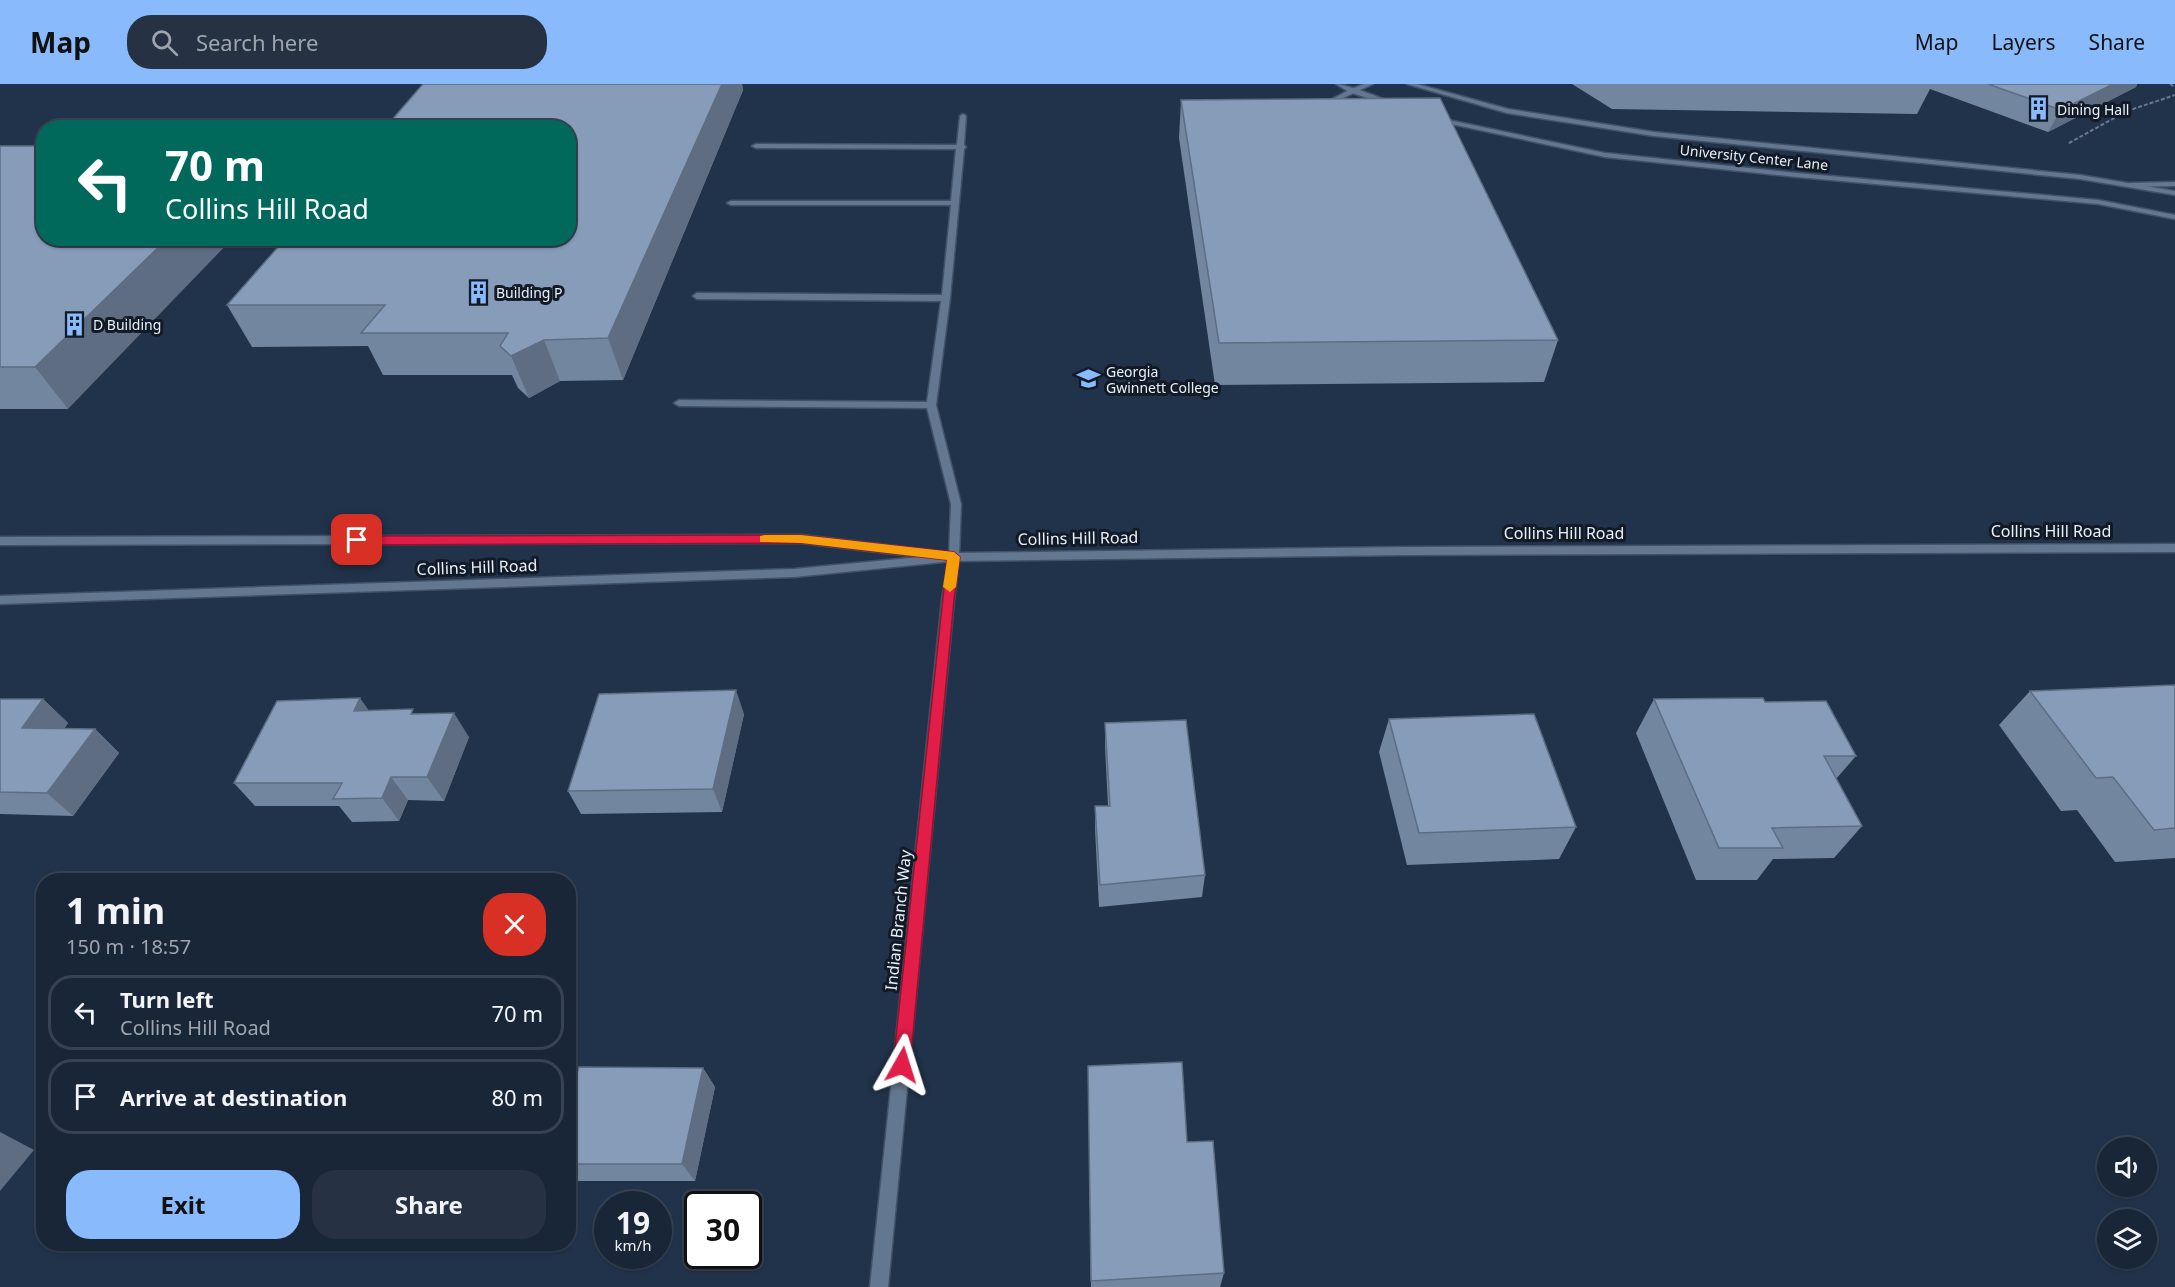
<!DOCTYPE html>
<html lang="en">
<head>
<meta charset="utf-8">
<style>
  body { margin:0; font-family:"Noto Sans",sans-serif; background:#263243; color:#f1f3f6; height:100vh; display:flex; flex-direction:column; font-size:22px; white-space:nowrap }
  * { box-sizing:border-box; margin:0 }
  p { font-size:20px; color:#9fa5ae }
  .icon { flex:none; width:33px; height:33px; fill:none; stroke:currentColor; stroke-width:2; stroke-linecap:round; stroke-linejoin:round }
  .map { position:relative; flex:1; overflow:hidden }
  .details { position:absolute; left:36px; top:789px; width:540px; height:378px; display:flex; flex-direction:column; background:#192638; border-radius:24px; box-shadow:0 2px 4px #0004,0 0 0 2px #374353 }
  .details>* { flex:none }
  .top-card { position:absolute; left:36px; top:36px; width:540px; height:126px; border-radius:24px; box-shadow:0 2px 4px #0004,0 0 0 2px #374353; background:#00695c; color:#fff; overflow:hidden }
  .controls { position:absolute; left:2097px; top:1053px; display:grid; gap:12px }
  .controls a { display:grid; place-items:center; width:60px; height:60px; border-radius:50%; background:#192638; box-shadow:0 2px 4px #0004,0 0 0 2px #374353; font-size:30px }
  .speed { position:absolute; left:594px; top:1107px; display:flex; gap:12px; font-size:30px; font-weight:700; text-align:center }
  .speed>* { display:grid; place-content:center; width:78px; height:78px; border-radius:50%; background:#192638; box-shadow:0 2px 4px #0004,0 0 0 2px #374353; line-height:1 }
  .speed small { font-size:15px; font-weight:400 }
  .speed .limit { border:3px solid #111; border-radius:9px; background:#fff; color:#111 }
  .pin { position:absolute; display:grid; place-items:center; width:51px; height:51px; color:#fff; margin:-26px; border-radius:12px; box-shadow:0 3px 9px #0006 }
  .me { position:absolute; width:66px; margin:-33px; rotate:6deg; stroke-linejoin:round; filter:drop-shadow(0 0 4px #0008) }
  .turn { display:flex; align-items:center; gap:21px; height:126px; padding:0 30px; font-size:27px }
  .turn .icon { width:78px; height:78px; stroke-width:2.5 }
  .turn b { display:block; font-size:42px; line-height:51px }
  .round { display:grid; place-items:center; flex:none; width:63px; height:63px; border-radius:24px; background:#263243 }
  .headline { display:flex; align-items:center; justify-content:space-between; height:102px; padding:0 30px }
  h1 { font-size:36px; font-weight:700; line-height:45px }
  .primary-button { display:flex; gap:12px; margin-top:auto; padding:12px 30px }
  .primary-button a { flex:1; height:69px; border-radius:24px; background:#89bafc; color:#111; font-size:24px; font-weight:700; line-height:69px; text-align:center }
  .primary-button a+a { background:#263243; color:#f1f3f6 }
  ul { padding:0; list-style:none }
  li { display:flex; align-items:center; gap:18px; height:75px; margin:0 12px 9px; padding:0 18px; border:3px solid #374353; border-radius:24px }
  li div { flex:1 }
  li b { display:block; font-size:22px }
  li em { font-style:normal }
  header { display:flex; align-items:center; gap:36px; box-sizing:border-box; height:84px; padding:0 30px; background:#89bafc; color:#111 }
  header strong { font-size:28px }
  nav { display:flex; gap:33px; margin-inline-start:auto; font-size:21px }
  .search { width:420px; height:54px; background:#263243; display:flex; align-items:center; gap:15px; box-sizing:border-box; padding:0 21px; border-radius:24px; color:#9fa5ae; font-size:22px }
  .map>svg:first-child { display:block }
</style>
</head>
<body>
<header>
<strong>Map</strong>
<div class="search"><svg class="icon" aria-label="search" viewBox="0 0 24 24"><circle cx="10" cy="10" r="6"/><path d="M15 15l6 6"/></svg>Search here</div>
<nav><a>Map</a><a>Layers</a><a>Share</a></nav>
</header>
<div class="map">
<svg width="2175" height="1203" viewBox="0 0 2175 1203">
  <rect width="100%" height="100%" fill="#21334b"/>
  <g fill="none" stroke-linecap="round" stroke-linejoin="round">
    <defs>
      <g id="service">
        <polygon points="1364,0 1373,0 1324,23 1319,22 1349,6"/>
        <polygon points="963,30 966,32 964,61 966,63 964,65 950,214 936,321 961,420 959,473 954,477 949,473 951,420 927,324 679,322 674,319 679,316 927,318 941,217 697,215 693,212 697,209 942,211 951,121 731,121 727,119 731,117 951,117 956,65 756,64 752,62 756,60 957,61 960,32"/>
      </g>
      <g id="minor">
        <path d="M1336,0c9,0 50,15 58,20l-5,1 -40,-13z"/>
        <polygon points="1407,0 1417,0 1508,25 1654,48 2080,91 2175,107 2175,111 2080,95 1654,52 1507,29"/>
        <polygon points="1439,34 1605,69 1797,89 2098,116 2175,131 2175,135 2098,120 1797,93 1605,73 1437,37 1436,36"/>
        <polygon points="954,469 959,473 954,516 888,1203 870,1203 942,516 949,473"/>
      </g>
      <g id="tertiary">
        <polygon points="2175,98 2175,102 2130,103 2126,101 2130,99"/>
        <polygon points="801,451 929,466 933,467 934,471 954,469 1405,463 2175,460 2175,468 1405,471 954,477 794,493 0,520 0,512 794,485 920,473 801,459 0,461 0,453"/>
      </g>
    </defs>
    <use href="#service" stroke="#415167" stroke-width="3"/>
    <use href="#minor" stroke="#415167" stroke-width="3"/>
    <use href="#tertiary" stroke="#415167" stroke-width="3"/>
    <g stroke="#69788c" stroke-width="2" stroke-dasharray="4 2" stroke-linecap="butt">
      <polyline points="2170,0 2175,3"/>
      <polyline points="2069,59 2127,27 2175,11"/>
    </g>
    <use href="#service" fill="#637790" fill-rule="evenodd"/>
    <use href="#minor" fill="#637790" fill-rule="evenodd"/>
    <use href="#tertiary" fill="#637790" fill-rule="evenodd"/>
  </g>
  <g fill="#73869f">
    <polygon points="423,0 742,0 743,6 623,296 560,297 529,314 518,304 512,291 383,291 368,262 252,263 227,221"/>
    <polygon points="1572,0 2137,0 2136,3 2048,48 1930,5 1917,30 1612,25"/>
    <polygon points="1181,16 1558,256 1544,298 1215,301 1179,54"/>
    <polygon points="0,62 68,325 0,325"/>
    <polygon points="2175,601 2175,774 2115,778 2077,726 2061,727 1999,641 2030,607"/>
    <polygon points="0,615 43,615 68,639 64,645 95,645 119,669 73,732 0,730"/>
    <polygon points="1654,615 1765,618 1856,672 1836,695 1862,742 1834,774 1773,775 1757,796 1696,796 1636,649"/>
    <polygon points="368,626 416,630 469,653 444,717 408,716 399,737 352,738 339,722 255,722 234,699"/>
    <polygon points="744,630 722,728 581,730 568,707"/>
    <polygon points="1389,635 1576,743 1559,775 1407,781 1379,668"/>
    <polygon points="1105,639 1205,791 1202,813 1099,823 1095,745 1095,722 1108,722 1105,663"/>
    <polygon points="1088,982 1187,1058 1224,1189 1220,1203 1091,1203"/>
    <polygon points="703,984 715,1003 695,1097 568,1097 568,1080"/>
  </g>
  <g fill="#5e6d82">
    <polygon points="722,0 742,0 743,6 623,296 608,254"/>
    <polygon points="2113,0 2137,0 2136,3 2048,48 2061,26"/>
    <polygon points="168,154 233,154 68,325 35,283"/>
    <polygon points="544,256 560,297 529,314 511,272"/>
    <polygon points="736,606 744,630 722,728 713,705"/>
    <polygon points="360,614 377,638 354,627"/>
    <polygon points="43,615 68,639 48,668 22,644"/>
    <polygon points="454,629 469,653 444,717 427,693"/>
    <polygon points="95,645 119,669 73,732 47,709"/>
    <polygon points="391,693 408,716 399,737 382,714"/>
    <polygon points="703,984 715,1003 695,1097 682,1080"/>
    <polygon points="0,1048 34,1066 0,1107"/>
  </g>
  <g fill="#869cb9" stroke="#5e6d82" stroke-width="1.5">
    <polygon points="423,0 722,0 608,254 544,256 511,272 500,262 508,249 361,249 385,221 227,221 286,154 568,154 568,44 385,44"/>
    <polygon points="1988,0 2113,0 2061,26"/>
    <polygon points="1440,14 1558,256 1219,259 1181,16"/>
    <polygon points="0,62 44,62 44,154 168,154 35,283 0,283"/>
    <polygon points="2175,601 2175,744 2154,746 2113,693 2096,694 2030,607"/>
    <polygon points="736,606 713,705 568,707 599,610"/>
    <polygon points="360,614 354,627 413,625 411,630 454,629 427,693 391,693 382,714 333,715 342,699 234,699 277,617"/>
    <polygon points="1763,614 1765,618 1826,617 1856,672 1824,672 1862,742 1772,744 1783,764 1719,764 1654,615"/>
    <polygon points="0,615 43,615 22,644 95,645 47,709 0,708"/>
    <polygon points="1534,630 1576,743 1419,749 1389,635"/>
    <polygon points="1186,636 1205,791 1100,801 1095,722 1110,722 1105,639"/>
    <polygon points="1182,978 1187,1058 1213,1057 1224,1189 1091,1197 1088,982"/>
    <polygon points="579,983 703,984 682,1080 568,1080 568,1018"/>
  </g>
  <polygon fill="#e11d48" stroke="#92132f" stroke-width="1.5" points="801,451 954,468 960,473 954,516 910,981 908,987 902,989 895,987 893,981 947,476 801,459 357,461 351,456 357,452"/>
  <polygon fill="#f59e0b" points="765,451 801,451 954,468 960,473 956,503 950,508 943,503 947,476 801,459 760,458 760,452"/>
  <defs>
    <symbol id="building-bare" viewBox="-9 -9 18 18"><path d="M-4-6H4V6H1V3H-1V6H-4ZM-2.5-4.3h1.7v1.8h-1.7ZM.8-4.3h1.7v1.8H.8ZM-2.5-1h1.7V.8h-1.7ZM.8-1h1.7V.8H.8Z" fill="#89bafc" stroke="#121a25" stroke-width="2.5" paint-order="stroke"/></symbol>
    <symbol id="university-bare" viewBox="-9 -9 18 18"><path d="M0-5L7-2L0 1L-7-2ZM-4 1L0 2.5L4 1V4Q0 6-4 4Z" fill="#89bafc" stroke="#121a25" stroke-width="2.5" paint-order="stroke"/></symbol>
  </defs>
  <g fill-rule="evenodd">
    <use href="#building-bare" x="2022" y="8" width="33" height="33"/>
    <use href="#building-bare" x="462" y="192" width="33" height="33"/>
    <use href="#building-bare" x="58" y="224" width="33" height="33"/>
    <use href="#university-bare" x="1072" y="278" width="33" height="33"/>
  </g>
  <g text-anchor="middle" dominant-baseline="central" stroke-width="6" stroke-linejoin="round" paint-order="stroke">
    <g font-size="14" fill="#e7f0fd" stroke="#121a25" text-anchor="start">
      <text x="2057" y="25">Dining Hall</text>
      <text x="496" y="208">Building P</text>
      <text x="93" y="240">D Building</text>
      <text x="1106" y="287">Georgia<tspan x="1106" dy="16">Gwinnett College</tspan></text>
    </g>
    <g font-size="14" fill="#e7f0fd" stroke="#121a25">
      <text transform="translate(1754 73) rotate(6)">University Center Lane</text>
    </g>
    <g font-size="16" fill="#e7f0fd" stroke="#121a25">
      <text x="2051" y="447">Collins Hill Road</text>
      <text x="1564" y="449">Collins Hill Road</text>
      <text transform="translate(1078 454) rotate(-1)">Collins Hill Road</text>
      <text transform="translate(477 483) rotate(-2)">Collins Hill Road</text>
      <text transform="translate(898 836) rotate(-84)">Indian Branch Way</text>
    </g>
  </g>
</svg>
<div class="controls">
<a><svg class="icon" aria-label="sound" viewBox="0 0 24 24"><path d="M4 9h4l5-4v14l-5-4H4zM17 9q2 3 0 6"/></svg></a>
<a><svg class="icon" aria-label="layers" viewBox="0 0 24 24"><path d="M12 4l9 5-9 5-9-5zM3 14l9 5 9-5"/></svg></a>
</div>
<div class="speed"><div>19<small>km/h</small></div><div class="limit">30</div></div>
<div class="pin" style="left:357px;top:456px;background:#d93025"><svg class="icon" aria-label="arrive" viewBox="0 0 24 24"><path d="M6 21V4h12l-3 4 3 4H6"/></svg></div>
<svg class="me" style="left:902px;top:981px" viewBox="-20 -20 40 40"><path d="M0-17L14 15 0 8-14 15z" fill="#e11d48" stroke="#fff" stroke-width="4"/></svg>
<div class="top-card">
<div class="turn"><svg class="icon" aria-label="left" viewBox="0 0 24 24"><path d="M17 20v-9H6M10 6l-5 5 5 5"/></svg><div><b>70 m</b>Collins Hill Road</div></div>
</div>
<section class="details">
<div class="headline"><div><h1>1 min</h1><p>150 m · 18:57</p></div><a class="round" style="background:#d93025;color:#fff"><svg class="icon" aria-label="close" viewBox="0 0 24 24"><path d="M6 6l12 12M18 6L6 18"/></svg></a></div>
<ul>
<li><svg class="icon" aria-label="left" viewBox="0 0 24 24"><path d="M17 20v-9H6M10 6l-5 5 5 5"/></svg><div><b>Turn left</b><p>Collins Hill Road</p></div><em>70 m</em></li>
<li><svg class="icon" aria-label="arrive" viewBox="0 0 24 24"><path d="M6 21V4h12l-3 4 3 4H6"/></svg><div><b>Arrive at destination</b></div><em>80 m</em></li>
</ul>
<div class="primary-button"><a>Exit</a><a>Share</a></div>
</section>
</div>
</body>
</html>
